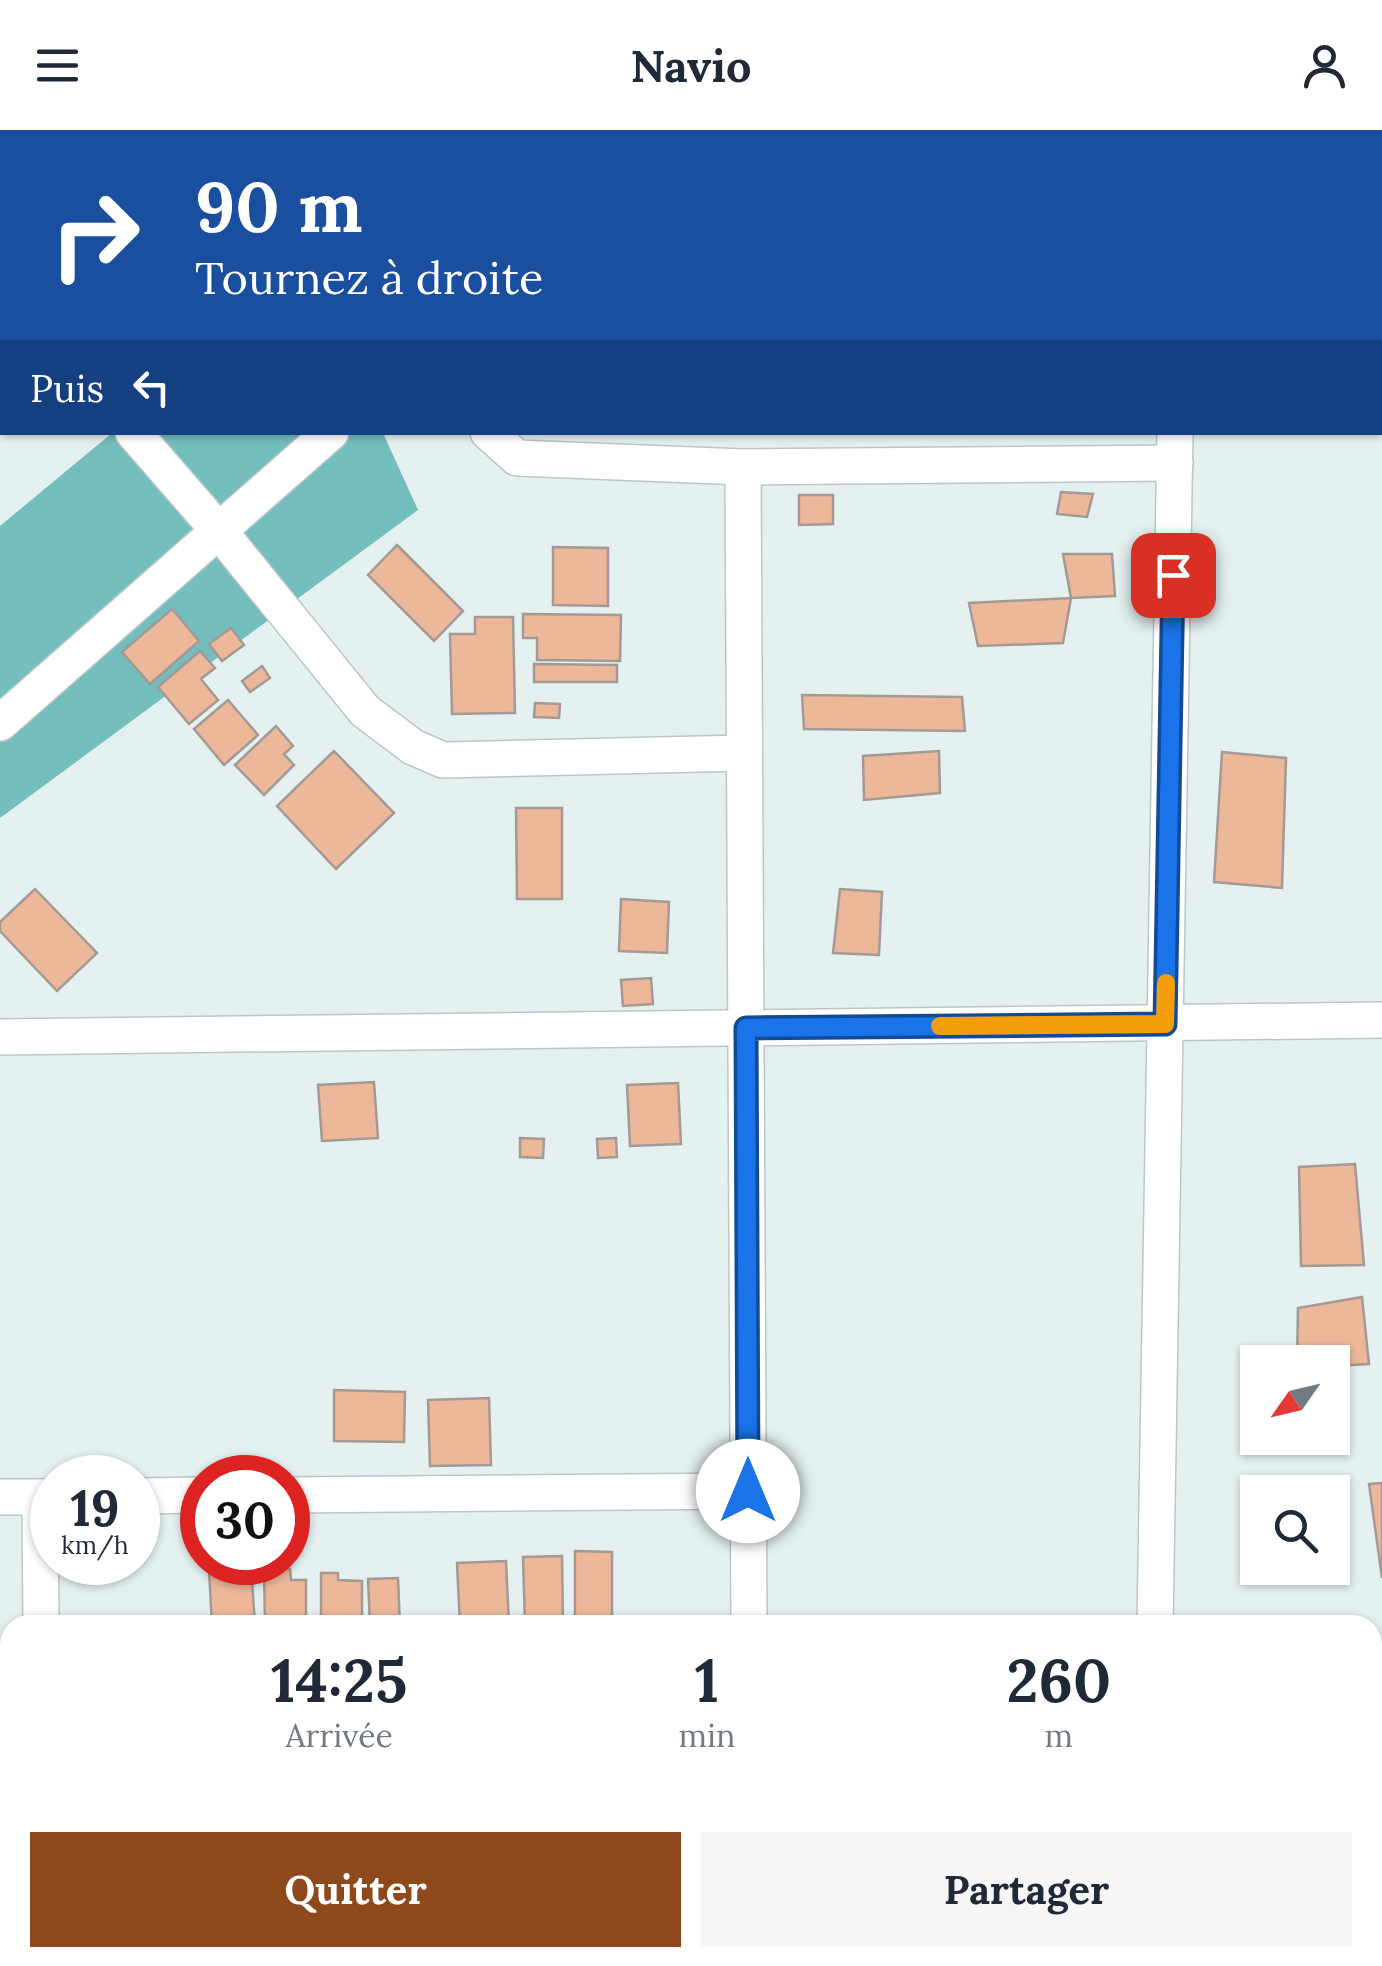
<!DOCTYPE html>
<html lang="fr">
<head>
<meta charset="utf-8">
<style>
  body { margin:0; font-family:Lora,serif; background:#f6f6f7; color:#1f2937; height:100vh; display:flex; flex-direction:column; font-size:38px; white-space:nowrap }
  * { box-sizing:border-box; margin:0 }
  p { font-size:32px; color:#747a83 }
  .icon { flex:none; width:55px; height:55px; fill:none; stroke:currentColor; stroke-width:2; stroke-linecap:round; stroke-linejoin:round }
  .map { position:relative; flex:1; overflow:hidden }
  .sheet { position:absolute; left:0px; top:1485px; width:1382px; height:352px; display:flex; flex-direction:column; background:#fff; border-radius:30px 30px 0 0; box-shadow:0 2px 8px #0004 }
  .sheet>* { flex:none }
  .guide { position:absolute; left:0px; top:0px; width:1382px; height:305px; box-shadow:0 2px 8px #0004; background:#1a4fa0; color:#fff; overflow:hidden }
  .needle { width:65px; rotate:236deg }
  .controls { position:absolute; left:1240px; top:1215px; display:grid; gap:20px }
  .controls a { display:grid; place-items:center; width:110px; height:110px; border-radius:0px; background:#fff; box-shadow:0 2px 8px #0004; font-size:50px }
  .speed { position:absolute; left:30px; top:1325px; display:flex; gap:20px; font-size:50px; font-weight:700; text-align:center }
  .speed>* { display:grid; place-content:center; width:130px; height:130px; border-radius:50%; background:#fff; box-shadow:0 2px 8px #0004; line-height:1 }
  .speed small { font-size:25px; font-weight:400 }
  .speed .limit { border:15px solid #d22; background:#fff; color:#111 }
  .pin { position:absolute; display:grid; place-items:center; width:85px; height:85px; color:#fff; margin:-42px; border-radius:20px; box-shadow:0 5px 15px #0006 }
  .me { position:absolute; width:110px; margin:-55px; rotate:0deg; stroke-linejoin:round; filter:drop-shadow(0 0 8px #0008) }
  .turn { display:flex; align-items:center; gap:35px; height:210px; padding:0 30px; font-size:45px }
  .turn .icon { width:130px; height:130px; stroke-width:2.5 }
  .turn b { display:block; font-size:70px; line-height:85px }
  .then { display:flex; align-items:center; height:95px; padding:0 30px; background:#0003; gap:20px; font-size:38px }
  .eta { display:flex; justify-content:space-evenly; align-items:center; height:170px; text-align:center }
  .eta b { font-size:60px; font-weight:800; line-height:70px }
  .primary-button { display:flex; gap:20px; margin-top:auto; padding:20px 30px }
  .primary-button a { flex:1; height:115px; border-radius:0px; background:#8d491c; color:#fff; font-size:40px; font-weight:800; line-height:115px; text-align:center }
  .primary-button a+a { background:#f6f6f7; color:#1f2937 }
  header { display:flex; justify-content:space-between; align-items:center; height:130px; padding:0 30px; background:#fff; font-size:45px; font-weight:800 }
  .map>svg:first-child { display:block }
</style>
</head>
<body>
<header><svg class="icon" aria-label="menu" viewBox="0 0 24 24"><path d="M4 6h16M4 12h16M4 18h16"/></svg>Navio<svg class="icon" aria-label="person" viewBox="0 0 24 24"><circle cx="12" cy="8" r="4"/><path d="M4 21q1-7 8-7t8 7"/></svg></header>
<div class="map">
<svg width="1382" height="1836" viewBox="0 0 1382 1836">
  <rect width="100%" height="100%" fill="#e5f1f1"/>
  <polygon fill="#74bebe" points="112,303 383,303 418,380 0,688 0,396"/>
  <g fill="#edb89a" stroke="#a39a95" stroke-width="2.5">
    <polygon points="1061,362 1093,364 1087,387 1057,384"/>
    <polygon points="799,365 833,365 833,394 799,395"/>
    <polygon points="397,415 463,481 434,511 368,445"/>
    <polygon points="553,417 608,418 608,476 553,475"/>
    <polygon points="1063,424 1112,424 1115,466 1071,468"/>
    <polygon points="1071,468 1063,513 978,516 969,473"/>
    <polygon points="172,479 199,511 150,554 122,522"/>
    <polygon points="523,484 621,485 620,531 537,530 537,508 523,508"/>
    <polygon points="475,487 513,487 515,583 452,584 450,504 475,504"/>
    <polygon points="231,498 244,515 222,531 209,514"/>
    <polygon points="200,521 215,538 201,549 218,570 189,594 158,557"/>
    <polygon points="534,534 617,535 617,552 534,552"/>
    <polygon points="262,536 270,548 250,562 242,551"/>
    <polygon points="802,565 962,567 965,601 804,599"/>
    <polygon points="228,570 258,605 224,635 194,599"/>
    <polygon points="535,573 560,574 559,588 534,587"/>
    <polygon points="276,596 293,616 284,624 294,635 264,665 235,635"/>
    <polygon points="334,621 394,683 336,739 277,676"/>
    <polygon points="939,621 940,663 864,670 863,626"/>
    <polygon points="1222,622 1286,628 1282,758 1214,752"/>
    <polygon points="516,678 562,678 562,769 517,769"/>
    <polygon points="35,759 97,823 57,861 0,801 0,792"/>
    <polygon points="840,759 882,762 879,825 833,823"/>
    <polygon points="621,769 669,772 667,823 619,821"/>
    <polygon points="651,848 653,874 623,876 621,850"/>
    <polygon points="374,952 378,1008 322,1011 318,955"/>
    <polygon points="678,953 681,1014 630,1016 627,955"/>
    <polygon points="520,1008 544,1009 543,1028 520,1027"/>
    <polygon points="616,1008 617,1027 598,1028 597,1009"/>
    <polygon points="1355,1034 1364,1135 1301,1136 1299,1037"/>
    <polygon points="1362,1167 1369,1234 1332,1236 1332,1232 1297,1232 1298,1178"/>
    <polygon points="334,1260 405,1262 404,1312 334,1311"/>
    <polygon points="489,1268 491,1335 430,1336 428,1270"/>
    <polygon points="1382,1353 1382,1448 1369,1354"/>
    <polygon points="575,1421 612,1422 612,1495 575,1495"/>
    <polygon points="562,1426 563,1495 525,1495 523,1427"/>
    <polygon points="506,1431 509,1495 460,1495 457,1433"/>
    <polygon points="235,1438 235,1451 252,1450 255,1495 212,1495 209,1440"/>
    <polygon points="264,1439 290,1439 291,1450 306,1450 306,1495 265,1495"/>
    <polygon points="321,1443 338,1443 338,1450 362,1451 362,1495 321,1495"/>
    <polygon points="398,1448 400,1495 370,1495 368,1449"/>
    <rect x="1372" y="1651" width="10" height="51"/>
    <rect x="368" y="1828" width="49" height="8"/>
    <polygon points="434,1828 505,1828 488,1828 488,1836 434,1836"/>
    <polygon points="624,1829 663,1829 664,1836 624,1836"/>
  </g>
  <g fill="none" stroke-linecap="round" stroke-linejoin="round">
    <defs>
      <g id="street">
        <polyline points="163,0 165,2"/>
        <polyline points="1181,2 1181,0"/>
        <polyline points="1286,2 1293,0"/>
        <polyline points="133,302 219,401 365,581 413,617 443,630 744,623"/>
        <polyline points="488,302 517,328 743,337 1175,333"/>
        <polyline points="743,337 749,1495"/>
        <polyline points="0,593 331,302"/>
        <polyline points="0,907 1382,890"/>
        <polyline points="288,1365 748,1361"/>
        <polyline points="138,1366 202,1365"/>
        <polyline points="0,1367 52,1367"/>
        <polyline points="40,1367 41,1495"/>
        <polyline points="1155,1495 1175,302"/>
        <polyline points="43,1828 43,1836"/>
        <polyline points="751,1828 751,1836"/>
        <polyline points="1149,1836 1149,1828"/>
      </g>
    </defs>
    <use href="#street" stroke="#bbc7c6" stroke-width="38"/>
    <g stroke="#7f8787" stroke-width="6" stroke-dasharray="2.5 8" stroke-linecap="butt">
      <polyline points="342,2 344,0"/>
      <polyline points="0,302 2,300"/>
    </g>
    <use href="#street" stroke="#fff" stroke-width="35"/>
  </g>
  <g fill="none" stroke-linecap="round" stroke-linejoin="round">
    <defs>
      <polyline id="route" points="748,1361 746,898 1165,894 1173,445"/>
    </defs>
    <use href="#route" stroke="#114b97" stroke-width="25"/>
    <use href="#route" stroke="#1a73e8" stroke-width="18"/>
    <polyline stroke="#f59e0b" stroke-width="18" points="940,896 1165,894 1166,853"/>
  </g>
</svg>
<div class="controls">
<a><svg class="needle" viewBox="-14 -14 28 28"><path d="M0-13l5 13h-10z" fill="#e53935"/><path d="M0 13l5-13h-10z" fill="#747a83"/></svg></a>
<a><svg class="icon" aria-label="search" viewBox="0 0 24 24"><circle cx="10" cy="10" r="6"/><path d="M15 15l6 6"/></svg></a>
</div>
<div class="speed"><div>19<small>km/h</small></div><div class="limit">30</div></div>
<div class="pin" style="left:1173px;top:445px;background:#d93025"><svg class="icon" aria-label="arrive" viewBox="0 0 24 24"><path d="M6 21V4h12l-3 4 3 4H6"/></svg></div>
<svg class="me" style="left:748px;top:1361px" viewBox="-20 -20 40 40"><circle r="19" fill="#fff"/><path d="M0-13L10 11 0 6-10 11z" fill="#1a73e8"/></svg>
<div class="guide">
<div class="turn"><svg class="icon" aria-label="right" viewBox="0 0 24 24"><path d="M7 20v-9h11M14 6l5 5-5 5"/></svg><div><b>90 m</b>Tournez à droite</div></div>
<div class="then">Puis<svg class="icon" aria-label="left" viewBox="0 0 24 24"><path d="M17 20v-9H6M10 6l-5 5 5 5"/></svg></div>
</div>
<section class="sheet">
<div class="eta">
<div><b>14:25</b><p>Arrivée</p></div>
<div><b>1</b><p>min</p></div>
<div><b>260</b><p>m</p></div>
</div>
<div class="primary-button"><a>Quitter</a><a>Partager</a></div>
</section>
</div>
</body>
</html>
